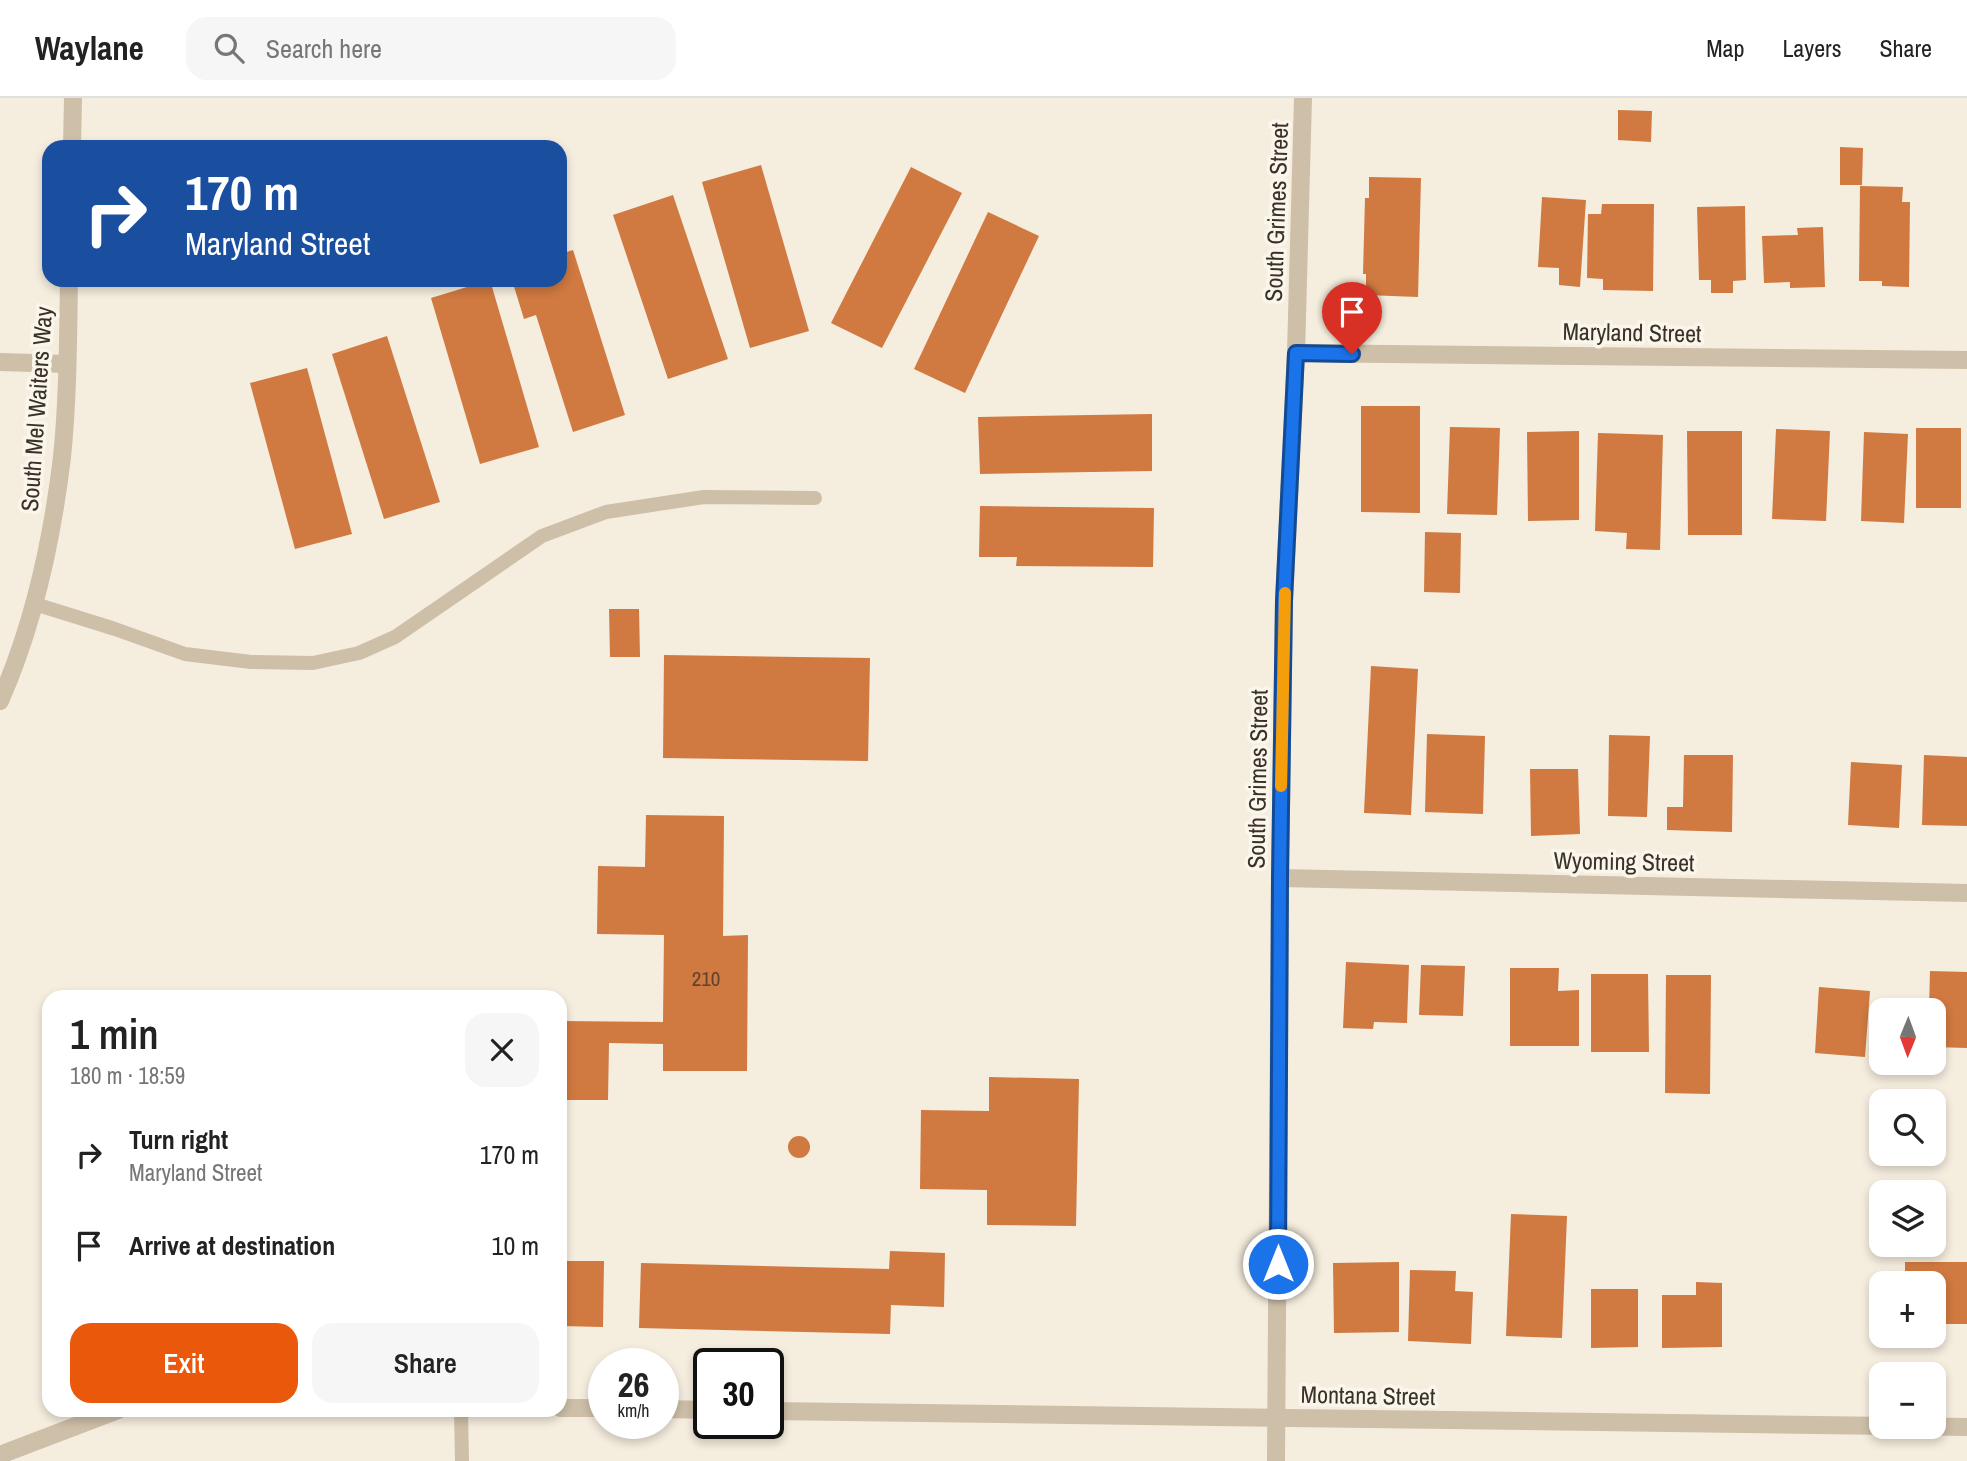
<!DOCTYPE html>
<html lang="en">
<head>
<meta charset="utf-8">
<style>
  body { margin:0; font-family:"Archivo Narrow",sans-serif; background:#f6f6f6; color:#222; height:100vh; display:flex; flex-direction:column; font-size:26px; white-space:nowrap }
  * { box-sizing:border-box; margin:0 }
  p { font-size:23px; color:#767676 }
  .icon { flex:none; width:38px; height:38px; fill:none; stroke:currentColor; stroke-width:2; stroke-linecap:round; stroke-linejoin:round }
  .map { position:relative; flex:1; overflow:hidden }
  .side { position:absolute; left:42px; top:892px; width:525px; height:427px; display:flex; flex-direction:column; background:#fff; border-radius:21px; box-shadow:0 4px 10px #0003 }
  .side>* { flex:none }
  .hud { position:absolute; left:42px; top:42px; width:525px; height:147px; border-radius:21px; box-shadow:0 4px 10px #0003; background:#1a4fa0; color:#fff; overflow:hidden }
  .needle { width:46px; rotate:181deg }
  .controls { position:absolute; left:1869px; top:900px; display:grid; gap:14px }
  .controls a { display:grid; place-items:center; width:77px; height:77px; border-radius:14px; background:#fff; box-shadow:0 4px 10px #0003; font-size:35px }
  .speed { position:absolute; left:588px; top:1250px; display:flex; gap:14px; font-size:35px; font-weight:700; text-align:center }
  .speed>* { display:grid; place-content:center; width:91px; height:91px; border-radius:50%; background:#fff; box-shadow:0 4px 10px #0003; line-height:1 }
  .speed small { font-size:18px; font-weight:400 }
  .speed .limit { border:4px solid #111; border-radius:10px; background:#fff; color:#111 }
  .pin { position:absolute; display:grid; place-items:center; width:60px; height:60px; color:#fff; margin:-72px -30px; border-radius:50% 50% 50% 0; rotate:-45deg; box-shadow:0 0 7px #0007 }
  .pin .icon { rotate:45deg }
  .me { position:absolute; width:77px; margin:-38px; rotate:0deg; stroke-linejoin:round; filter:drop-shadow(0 0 5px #0008) }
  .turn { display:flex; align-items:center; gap:24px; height:147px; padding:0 28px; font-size:32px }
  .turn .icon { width:91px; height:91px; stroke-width:2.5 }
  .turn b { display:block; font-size:49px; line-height:60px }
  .round { display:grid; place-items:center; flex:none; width:74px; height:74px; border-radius:21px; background:#f6f6f6 }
  .head { display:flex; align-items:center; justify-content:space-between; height:119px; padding:0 28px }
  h1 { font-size:42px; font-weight:600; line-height:52px }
  .button { display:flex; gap:14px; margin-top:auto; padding:14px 28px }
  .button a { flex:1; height:80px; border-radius:21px; background:#ea580c; color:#fff; font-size:28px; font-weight:600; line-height:80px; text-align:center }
  .button a+a { background:#f6f6f6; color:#222 }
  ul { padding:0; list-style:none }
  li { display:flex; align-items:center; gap:21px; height:91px; padding:0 28px }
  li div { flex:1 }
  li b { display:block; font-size:26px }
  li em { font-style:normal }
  header { display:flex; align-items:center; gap:42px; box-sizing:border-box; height:98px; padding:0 35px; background:#fff; border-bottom:2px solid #e0e0e0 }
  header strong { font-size:33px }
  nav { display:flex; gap:38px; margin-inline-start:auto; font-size:24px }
  .search { width:490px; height:63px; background:#f6f6f6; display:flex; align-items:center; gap:18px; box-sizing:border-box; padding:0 24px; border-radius:21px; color:#767676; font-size:26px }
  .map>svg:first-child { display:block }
</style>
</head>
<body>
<header>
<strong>Waylane</strong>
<div class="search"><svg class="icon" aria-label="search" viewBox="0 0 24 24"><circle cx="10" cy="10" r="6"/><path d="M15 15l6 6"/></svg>Search here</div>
<nav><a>Map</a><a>Layers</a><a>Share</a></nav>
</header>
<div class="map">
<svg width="1967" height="1363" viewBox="0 0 1967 1363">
  <rect width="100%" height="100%" fill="#f5edde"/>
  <g fill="#d07940">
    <polygon points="1618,12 1652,13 1651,44 1618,42"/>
    <polygon points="1840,49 1863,50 1862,87 1840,87"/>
    <polygon points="761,67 809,233 750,250 702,84"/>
    <polygon points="911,69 962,95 882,250 831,225"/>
    <polygon points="1369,79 1421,80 1418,199 1366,197 1366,176 1363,176 1365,100 1369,100"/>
    <polygon points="1860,88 1903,89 1902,104 1910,104 1909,189 1882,188 1882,183 1859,183"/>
    <polygon points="673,97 728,261 668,281 613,117"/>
    <polygon points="1542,99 1586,102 1580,189 1559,187 1559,170 1538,169"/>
    <polygon points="1602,106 1654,106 1653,193 1603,192 1603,181 1587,180 1588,116 1601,116"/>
    <polygon points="1745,108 1746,182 1733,183 1733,195 1711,195 1711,182 1699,182 1697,109"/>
    <polygon points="988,114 1039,138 965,295 914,271"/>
    <polygon points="1823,129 1825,189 1790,190 1790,184 1764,185 1762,138 1798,137 1797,130"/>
    <polygon points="573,152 625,317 573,334 536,217 524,221 512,182 560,182 560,156"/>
    <polygon points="490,182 539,349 480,366 431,200"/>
    <polygon points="387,238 440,404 384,421 332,256"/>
    <polygon points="307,270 352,436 295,451 250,285"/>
    <polygon points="1361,308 1420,308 1420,415 1361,414"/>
    <polygon points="1152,316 1152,373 980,376 978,319"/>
    <polygon points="1450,329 1500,330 1497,417 1447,416"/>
    <rect x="1916" y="330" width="45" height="80"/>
    <polygon points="1776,331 1830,333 1826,423 1772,421"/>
    <polygon points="1579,333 1579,422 1528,423 1527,334"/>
    <polygon points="1687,333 1742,333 1742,437 1688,437"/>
    <polygon points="1864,334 1908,336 1904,425 1861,423"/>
    <polygon points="1598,335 1663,337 1660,452 1626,451 1627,435 1595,433"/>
    <polygon points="980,408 1154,410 1153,469 1016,468 1017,459 979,459"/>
    <polygon points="1425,434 1461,435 1460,495 1424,494"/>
    <polygon points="609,511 639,511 640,559 610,559"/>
    <polygon points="664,557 870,560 868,663 663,660"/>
    <polygon points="1371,568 1418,571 1411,717 1364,715"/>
    <polygon points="1427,636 1485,638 1483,716 1425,714"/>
    <polygon points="1609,637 1650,638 1647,719 1608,718"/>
    <polygon points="1684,657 1733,657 1732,734 1667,732 1667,709 1683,709"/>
    <polygon points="1924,657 1967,659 1967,728 1922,727"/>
    <polygon points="1851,664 1902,667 1899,730 1848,727"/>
    <polygon points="1530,671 1578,671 1580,736 1531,738"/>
    <polygon points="646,717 724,718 723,838 748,837 747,973 663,973 663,946 609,945 608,1002 560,1002 560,923 663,924 664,837 597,836 598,768 645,769"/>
    <polygon points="1346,864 1409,867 1407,925 1374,924 1373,931 1343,930"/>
    <polygon points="1421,867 1465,868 1463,918 1419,917"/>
    <polygon points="1510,870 1559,870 1558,893 1579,892 1579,948 1510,948"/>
    <polygon points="1930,873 1967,874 1967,950 1934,949 1934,912 1929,912"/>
    <polygon points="1591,876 1648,876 1649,954 1591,954"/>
    <polygon points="1666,877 1711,877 1710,996 1665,995"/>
    <polygon points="1819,889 1870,893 1865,959 1815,955"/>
    <polygon points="989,979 1079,981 1076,1128 987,1127 987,1092 920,1091 921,1012 989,1013"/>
    <circle cx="799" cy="1049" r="11"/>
    <polygon points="1511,1116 1567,1118 1562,1240 1506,1238"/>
    <polygon points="890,1153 945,1155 944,1209 891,1207 890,1236 639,1230 641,1165 889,1171"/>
    <polygon points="560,1163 604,1163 603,1229 560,1228"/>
    <polygon points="1399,1164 1399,1234 1334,1235 1333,1165"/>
    <polygon points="1905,1164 1967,1164 1967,1226 1934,1226 1934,1185 1905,1185"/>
    <polygon points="1410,1172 1456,1173 1455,1193 1473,1194 1471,1246 1408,1243"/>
    <polygon points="1696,1184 1722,1185 1722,1249 1662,1250 1662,1197 1696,1197"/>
    <polygon points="1591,1191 1638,1191 1638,1249 1591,1250"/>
  </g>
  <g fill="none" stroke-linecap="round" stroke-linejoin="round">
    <g stroke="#cebfa8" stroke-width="14">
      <polyline points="35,506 115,531 185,556 251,564 313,565 359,555 395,539 542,438 606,414 704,399 815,400"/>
      <polyline points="461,1312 462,1363"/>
    </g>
    <g stroke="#cebfa8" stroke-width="18">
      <polyline points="72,49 73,0"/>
      <polyline points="1296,255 1967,262"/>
      <polyline points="0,264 67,266"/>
      <path d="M0,603c34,-77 52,-160 62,-244 6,-58 6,-118 7,-177"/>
      <polyline points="1280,780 1967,795"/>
      <polyline points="560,1310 604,1310"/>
      <polyline points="663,1311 709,1312"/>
      <polyline points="768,1313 1967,1329"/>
      <polyline points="0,1357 118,1312"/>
      <polyline points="1276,1363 1280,780 1284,503 1296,255 1303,0"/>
    </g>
  </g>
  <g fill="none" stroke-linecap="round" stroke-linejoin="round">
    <defs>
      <polyline id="route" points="1278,1166 1280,780 1284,503 1296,255 1352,256"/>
    </defs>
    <use href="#route" stroke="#114b97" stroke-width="18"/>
    <use href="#route" stroke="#1a73e8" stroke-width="12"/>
    <polyline stroke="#f59e0b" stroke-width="12" points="1281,688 1285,495"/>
  </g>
  <g text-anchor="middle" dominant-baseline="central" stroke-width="7" stroke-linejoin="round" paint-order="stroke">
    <g font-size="21" fill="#60432f">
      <text x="706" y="880">210</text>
    </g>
    <g font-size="24" fill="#3a3129" stroke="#fbf6eb">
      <text transform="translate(1276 114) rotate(-88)">South Grimes Street</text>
      <text transform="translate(1632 234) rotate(1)">Maryland Street</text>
      <text transform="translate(36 311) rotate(-86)">South Mel Waiters Way</text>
      <text transform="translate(1257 681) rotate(-89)">South Grimes Street</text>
      <text transform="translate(1624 763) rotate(1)">Wyoming Street</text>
      <text transform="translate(1368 1297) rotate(1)">Montana Street</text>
    </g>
  </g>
</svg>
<div class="controls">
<a><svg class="needle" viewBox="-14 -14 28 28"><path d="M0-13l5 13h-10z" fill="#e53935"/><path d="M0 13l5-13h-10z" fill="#767676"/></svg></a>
<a><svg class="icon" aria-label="search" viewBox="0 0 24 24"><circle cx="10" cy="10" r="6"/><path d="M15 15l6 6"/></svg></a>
<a><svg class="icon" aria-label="layers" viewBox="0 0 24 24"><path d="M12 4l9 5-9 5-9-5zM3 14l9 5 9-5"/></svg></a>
<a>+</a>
<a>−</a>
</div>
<div class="speed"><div>26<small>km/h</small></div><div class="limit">30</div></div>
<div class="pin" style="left:1352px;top:256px;background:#d93025"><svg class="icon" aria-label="arrive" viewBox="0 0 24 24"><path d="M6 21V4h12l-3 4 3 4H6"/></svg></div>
<svg class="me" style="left:1278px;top:1166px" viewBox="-20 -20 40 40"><circle r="17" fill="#1a73e8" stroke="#fff" stroke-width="3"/><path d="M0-11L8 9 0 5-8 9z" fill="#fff"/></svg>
<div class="hud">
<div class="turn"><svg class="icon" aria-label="right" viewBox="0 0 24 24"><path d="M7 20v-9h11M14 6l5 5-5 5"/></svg><div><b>170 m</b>Maryland Street</div></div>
</div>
<section class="side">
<div class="head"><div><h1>1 min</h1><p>180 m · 18:59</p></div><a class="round"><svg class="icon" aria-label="close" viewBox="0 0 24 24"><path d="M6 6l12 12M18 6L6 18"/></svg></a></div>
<ul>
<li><svg class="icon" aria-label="right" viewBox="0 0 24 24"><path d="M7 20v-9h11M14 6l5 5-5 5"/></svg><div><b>Turn right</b><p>Maryland Street</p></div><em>170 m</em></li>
<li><svg class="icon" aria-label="arrive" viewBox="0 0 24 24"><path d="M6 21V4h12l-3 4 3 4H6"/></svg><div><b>Arrive at destination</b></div><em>10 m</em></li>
</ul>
<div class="button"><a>Exit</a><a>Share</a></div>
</section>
</div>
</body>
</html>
